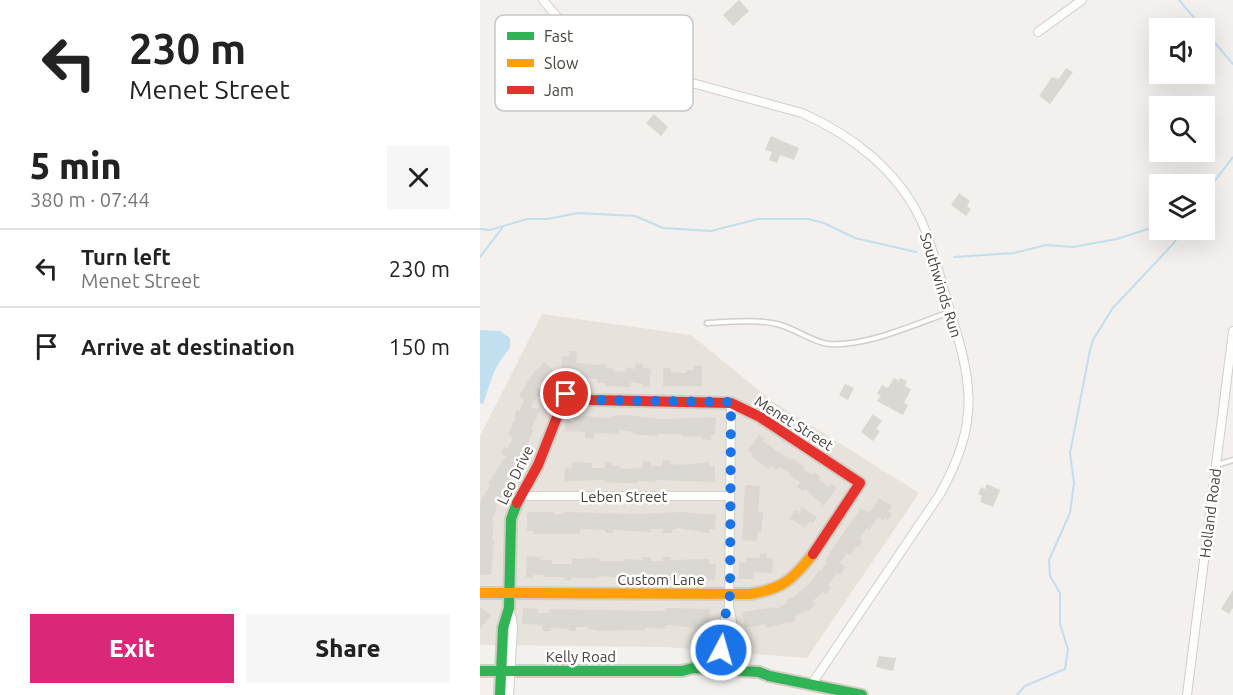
<!DOCTYPE html>
<html lang="en">
<head>
<meta charset="utf-8">
<style>
  body { margin:0; font-family:Ubuntu,sans-serif; background:#f6f6f6; color:#222; height:100vh; display:flex; flex-direction:column; font-size:22px; white-space:nowrap }
  * { box-sizing:border-box; margin:0 }
  p { font-size:20px; color:#767676 }
  .icon { flex:none; width:33px; height:33px; fill:none; stroke:currentColor; stroke-width:2; stroke-linecap:round; stroke-linejoin:round }
  .map { position:relative; flex:1; overflow:hidden }
  .drawer { display:flex; flex-direction:column; background:#fff; width:480px }
  .drawer>* { flex:none }
  .guide { background:#fff; color:#222; overflow:hidden }
  .controls { position:absolute; left:669px; top:18px; display:grid; gap:12px }
  .controls a { display:grid; place-items:center; width:66px; height:66px; border-radius:0px; background:#fff; box-shadow:0 6px 24px #0002; font-size:30px }
  .pin { position:absolute; display:grid; place-items:center; width:51px; height:51px; color:#fff; margin:-26px; border:3px solid #fff; border-radius:50%; box-shadow:0 2px 6px #0007 }
  .me { position:absolute; width:66px; margin:-33px; rotate:6deg; stroke-linejoin:round; filter:drop-shadow(0 0 4px #0008) }
  .turn { display:flex; align-items:center; gap:21px; height:126px; padding:0 30px; font-size:27px }
  .turn .icon { width:78px; height:78px; stroke-width:2.5 }
  .turn b { display:block; font-size:42px; line-height:51px }
  .round { display:grid; place-items:center; flex:none; width:63px; height:63px; border-radius:0px; background:#f6f6f6 }
  .overview { display:flex; align-items:center; justify-content:space-between; height:102px; padding:0 30px }
  h1 { font-size:36px; font-weight:800; line-height:45px }
  .primary-button { display:flex; gap:12px; margin-top:auto; padding:12px 30px }
  .primary-button a { flex:1; height:69px; border-radius:0px; background:#db2777; color:#fff; font-size:24px; font-weight:800; line-height:69px; text-align:center }
  .primary-button a+a { background:#f6f6f6; color:#222 }
  ul { padding:0; list-style:none }
  li { display:flex; align-items:center; gap:18px; height:78px; padding:0 30px; border-top:2px solid #e0e0e0 }
  li div { flex:1 }
  li b { display:block; font-size:22px }
  li em { font-style:normal }
  main { display:flex; flex:1; min-height:0 }
  .map>svg:first-child { display:block }
</style>
</head>
<body>
<main>
<section class="drawer">
<div class="guide">
<div class="turn"><svg class="icon" aria-label="left" viewBox="0 0 24 24"><path d="M17 20v-9H6M10 6l-5 5 5 5"/></svg><div><b>230 m</b>Menet Street</div></div>
</div>
<div class="overview"><div><h1>5 min</h1><p>380 m · 07:44</p></div><a class="round"><svg class="icon" aria-label="close" viewBox="0 0 24 24"><path d="M6 6l12 12M18 6L6 18"/></svg></a></div>
<ul>
<li><svg class="icon" aria-label="left" viewBox="0 0 24 24"><path d="M17 20v-9H6M10 6l-5 5 5 5"/></svg><div><b>Turn left</b><p>Menet Street</p></div><em>230 m</em></li>
<li><svg class="icon" aria-label="arrive" viewBox="0 0 24 24"><path d="M6 21V4h12l-3 4 3 4H6"/></svg><div><b>Arrive at destination</b></div><em>150 m</em></li>
</ul>
<div class="primary-button"><a>Exit</a><a>Share</a></div>
</section>
<div class="map">
<svg width="753" height="695" viewBox="0 0 753 695">
  <rect width="100%" height="100%" fill="#f3f0ed"/>
  <polygon fill="#e7e2dc" points="62,314 211,335 292,401 439,493 327,658 185,647 0,645 0,436"/>
  <path fill="#c1dfee" d="M0,330l20,1 10,7v10c-19,23 -17,29 -27,56l-3,-1z"/>
  <g fill="none" stroke-linecap="round" stroke-linejoin="round">
    <g stroke="#c1dfee" stroke-width="2">
      <polyline points="699,0 723,28"/>
      <polyline points="724,30 753,64"/>
      <polyline points="724,198 733,183 753,157"/>
      <polyline points="0,229 10,230 47,219 67,219 98,213 155,216 183,228 231,231 278,219 328,219 344,223 375,238 436,252"/>
      <polyline points="0,257 23,227"/>
      <polyline points="474,257 534,253 566,245 593,247 637,239 680,225"/>
      <polyline points="537,695 545,686 585,669 588,649 580,624 580,593 570,576 569,560 590,513 594,483 590,453 610,350 613,340 632,309 693,244 703,230"/>
    </g>
  </g>
  <g fill="#dbd8d4">
    <polygon points="259,0 269,11 253,26 243,15"/>
    <polygon points="586,68 593,72 570,104 559,96 572,77 579,79"/>
    <polygon points="174,114 188,127 181,136 166,123"/>
    <polygon points="291,136 319,148 314,160 300,155 297,163 289,160 292,152 285,150"/>
    <polygon points="479,193 490,201 487,206 491,209 486,216 471,205"/>
    <polygon points="89,351 97,351 96,363 121,365 121,364 127,364 127,368 134,369 133,371 145,372 146,367 155,369 156,363 163,364 163,368 171,369 169,387 162,386 163,384 151,382 151,387 126,386 126,383 117,383 117,379 99,377 100,371 88,370 88,373 81,373 82,356 89,357"/>
    <polygon points="64,362 75,372 68,381 65,378 57,387 63,391 59,398 57,396 51,407 60,410 51,429 54,430 46,448 48,449 44,457 42,456 26,486 28,487 18,503 12,521 14,521 12,540 14,540 11,575 0,575 0,505 2,497 11,485 8,483 26,456 21,454 24,447 28,448 33,437 28,434 36,418 34,417 37,410 40,411 44,399 39,396 51,376"/>
    <polygon points="214,366 222,366 222,386 183,386 183,368 191,368 191,372 207,373 207,370 214,370"/>
    <polygon points="414,378 419,381 420,378 427,381 425,386 431,389 424,403 428,405 423,415 397,401 401,395 397,394 402,385 408,388"/>
    <polygon points="365,384 374,388 368,400 359,395"/>
    <polygon points="393,414 402,421 396,429 400,431 393,441 381,432"/>
    <polygon points="88,415 131,418 132,416 145,415 183,419 236,417 235,435 231,435 231,440 222,439 222,437 201,436 201,434 178,434 177,436 152,434 153,432 139,430 139,434 114,433 114,439 105,438 105,432 85,431 86,419 94,422 95,420"/>
    <polygon points="279,435 285,439 283,441 293,448 311,460 312,458 324,466 323,469 332,475 334,472 341,477 338,480 349,487 351,484 357,488 344,506 325,489 323,491 317,487 320,482 310,476 311,474 299,467 296,470 291,466 289,469 271,456 273,454 268,450"/>
    <polygon points="183,460 191,461 191,464 203,465 229,462 229,466 235,466 235,482 176,480 176,482 158,481 158,483 144,483 124,482 124,480 84,481 85,467 92,468 92,462 112,463 112,468 125,468 125,462 132,463 132,466 140,466 140,469 162,468 163,461 171,462 171,466 182,466"/>
    <polygon points="507,484 520,490 513,507 500,502 502,496 498,494 501,487 505,489"/>
    <polygon points="265,485 280,486 278,512 283,512 283,519 281,532 278,531 277,541 262,540"/>
    <polygon points="399,498 412,506 408,512 412,514 408,520 405,518 403,520 398,517 389,530 387,528 380,538 383,541 378,548 376,546 370,555 367,553 360,563 366,567 360,575 357,573 348,586 351,588 347,594 343,592 333,601 336,604 329,610 314,617 316,620 309,624 308,622 287,628 286,624 265,628 262,612 294,607 295,609 307,603 306,600 312,597 313,598 331,582 339,570 341,571 347,562 345,561 350,552 381,508 389,513"/>
    <polygon points="322,507 337,517 333,523 330,521 325,528 310,518 315,510 319,513"/>
    <polygon points="47,512 73,512 74,514 85,514 85,512 158,514 202,512 236,515 235,529 230,529 230,533 197,528 196,529 192,529 192,533 183,533 183,529 171,529 171,532 133,530 133,533 125,533 125,530 100,529 100,534 53,534 53,531 47,531"/>
    <polygon points="287,553 287,558 293,558 292,573 273,572 273,579 259,579 259,562 266,563 266,558 280,558 280,554"/>
    <polygon points="47,556 61,557 60,560 72,560 72,564 92,564 92,559 119,558 119,561 144,561 144,559 163,560 163,557 171,557 171,561 183,561 183,557 191,557 191,560 229,559 229,564 236,564 235,580 197,577 197,580 190,580 190,576 178,576 178,579 157,577 157,579 119,576 119,578 91,578 91,581 84,580 84,577 64,577 64,575 54,575 53,578 46,577"/>
    <polygon points="753,590 753,608 749,614 741,609"/>
    <polygon points="0,607 11,615 0,629"/>
    <polygon points="43,608 58,609 58,613 69,613 70,609 185,611 185,608 230,609 229,629 222,629 222,632 215,631 215,628 191,625 185,626 185,629 165,627 165,630 120,631 108,629 108,627 96,627 96,631 89,631 89,629 71,628 71,631 62,631 62,625 42,624"/>
    <polygon points="399,656 416,658 413,671 396,667"/>
  </g>
  <g fill="none" stroke-linecap="round" stroke-linejoin="round">
    <defs>
      <g id="lane">
        <path d="M227,323c23,-1 48,-4 70,1 18,4 34,18 52,20 37,3 86,-20 121,-32"/>
        <polyline points="737,465 753,460"/>
      </g>
      <g id="street">
        <path d="M63,0c24,31 48,49 83,65l176,48c50,22 95,57 119,107 11,25 18,52 25,78 25,80 37,119 -6,196l-129,191"/>
        <polyline points="558,32 602,0"/>
        <path d="M251,403l-2,204c9,29 -5,39 20,64"/>
        <polyline points="40,496 249,496"/>
        <polyline points="29,608 32,619 33,628 29,695"/>
        <path d="M227,669c22,-23 10,-38 22,-62"/>
        <polyline points="707,695 753,331"/>
      </g>
      <g id="fast">
        <polyline points="0,671 202,671 213,668 279,672 289,676 382,695"/>
        <polyline points="20,695 23,628 29,608 31,519 37,503"/>
      </g>
      <path id="slow" d="M0,593l270,1c33,-5 43,-15 63,-40"/>
      <polyline id="jam" points="37,503 58,465 86,394 111,400 251,403 280,417 380,483 333,554"/>
    </defs>
    <use href="#lane" stroke="#d1cecb" stroke-width="7"/>
    <use href="#street" stroke="#d1cecb" stroke-width="10"/>
    <use href="#fast" stroke="#d2cdc4" stroke-width="14"/>
    <use href="#slow" stroke="#d2cdc4" stroke-width="14"/>
    <use href="#jam" stroke="#d2cdc4" stroke-width="14"/>
    <use href="#lane" stroke="#fdfdfc" stroke-width="4"/>
    <use href="#street" stroke="#fdfdfc" stroke-width="8"/>
    <use href="#fast" stroke="#30b455" stroke-width="10"/>
    <use href="#slow" stroke="#ff9f0a" stroke-width="10"/>
    <use href="#jam" stroke="#e5322d" stroke-width="10"/>
  </g>
  <g fill="none" stroke-linecap="round" stroke-linejoin="round">
    <polyline stroke="#1a73e8" stroke-width="10" stroke-dasharray="0 18" points="86,394 111,400 251,402 250,593 249,607 244,617 241,650"/>
  </g>
  <g text-anchor="middle" dominant-baseline="central" stroke-width="5" stroke-linejoin="round" paint-order="stroke">
    <g font-size="15" fill="#494239" stroke="#fff">
      <text transform="translate(461 285) rotate(73)">Southwinds Run</text>
      <text transform="translate(314 423) rotate(32)">Menet Street</text>
      <text transform="translate(35 475) rotate(-64)">Leo Drive</text>
      <text x="144" y="496">Leben Street</text>
      <text transform="translate(730 513) rotate(-83)">Holland Road</text>
      <text x="181" y="579">Custom Lane</text>
      <text x="101" y="656">Kelly Road</text>
    </g>
  </g>
  <rect x="15" y="15" width="198" height="96" rx="9" fill="#fff" stroke="#c8c6c4" stroke-width="1.5"/>
  <rect x="27" y="32" width="27" height="8" fill="#30b455"/>
  <rect x="27" y="59" width="27" height="8" fill="#ff9f0a"/>
  <rect x="27" y="86" width="27" height="8" fill="#e5322d"/>
  <g font-size="16" fill="#494239">
    <text x="64" y="42">Fast</text>
    <text x="64" y="69">Slow</text>
    <text x="64" y="96">Jam</text>
  </g>
</svg>
<div class="controls">
<a><svg class="icon" aria-label="sound" viewBox="0 0 24 24"><path d="M4 9h4l5-4v14l-5-4H4zM17 9q2 3 0 6"/></svg></a>
<a><svg class="icon" aria-label="search" viewBox="0 0 24 24"><circle cx="10" cy="10" r="6"/><path d="M15 15l6 6"/></svg></a>
<a><svg class="icon" aria-label="layers" viewBox="0 0 24 24"><path d="M12 4l9 5-9 5-9-5zM3 14l9 5 9-5"/></svg></a>
</div>
<div class="pin" style="left:86px;top:394px;background:#d93025"><svg class="icon" aria-label="arrive" viewBox="0 0 24 24"><path d="M6 21V4h12l-3 4 3 4H6"/></svg></div>
<svg class="me" style="left:241px;top:650px" viewBox="-20 -20 40 40"><circle r="17" fill="#1a73e8" stroke="#fff" stroke-width="3"/><path d="M0-11L8 9 0 5-8 9z" fill="#fff"/></svg>
</div>
</main>
</body>
</html>
